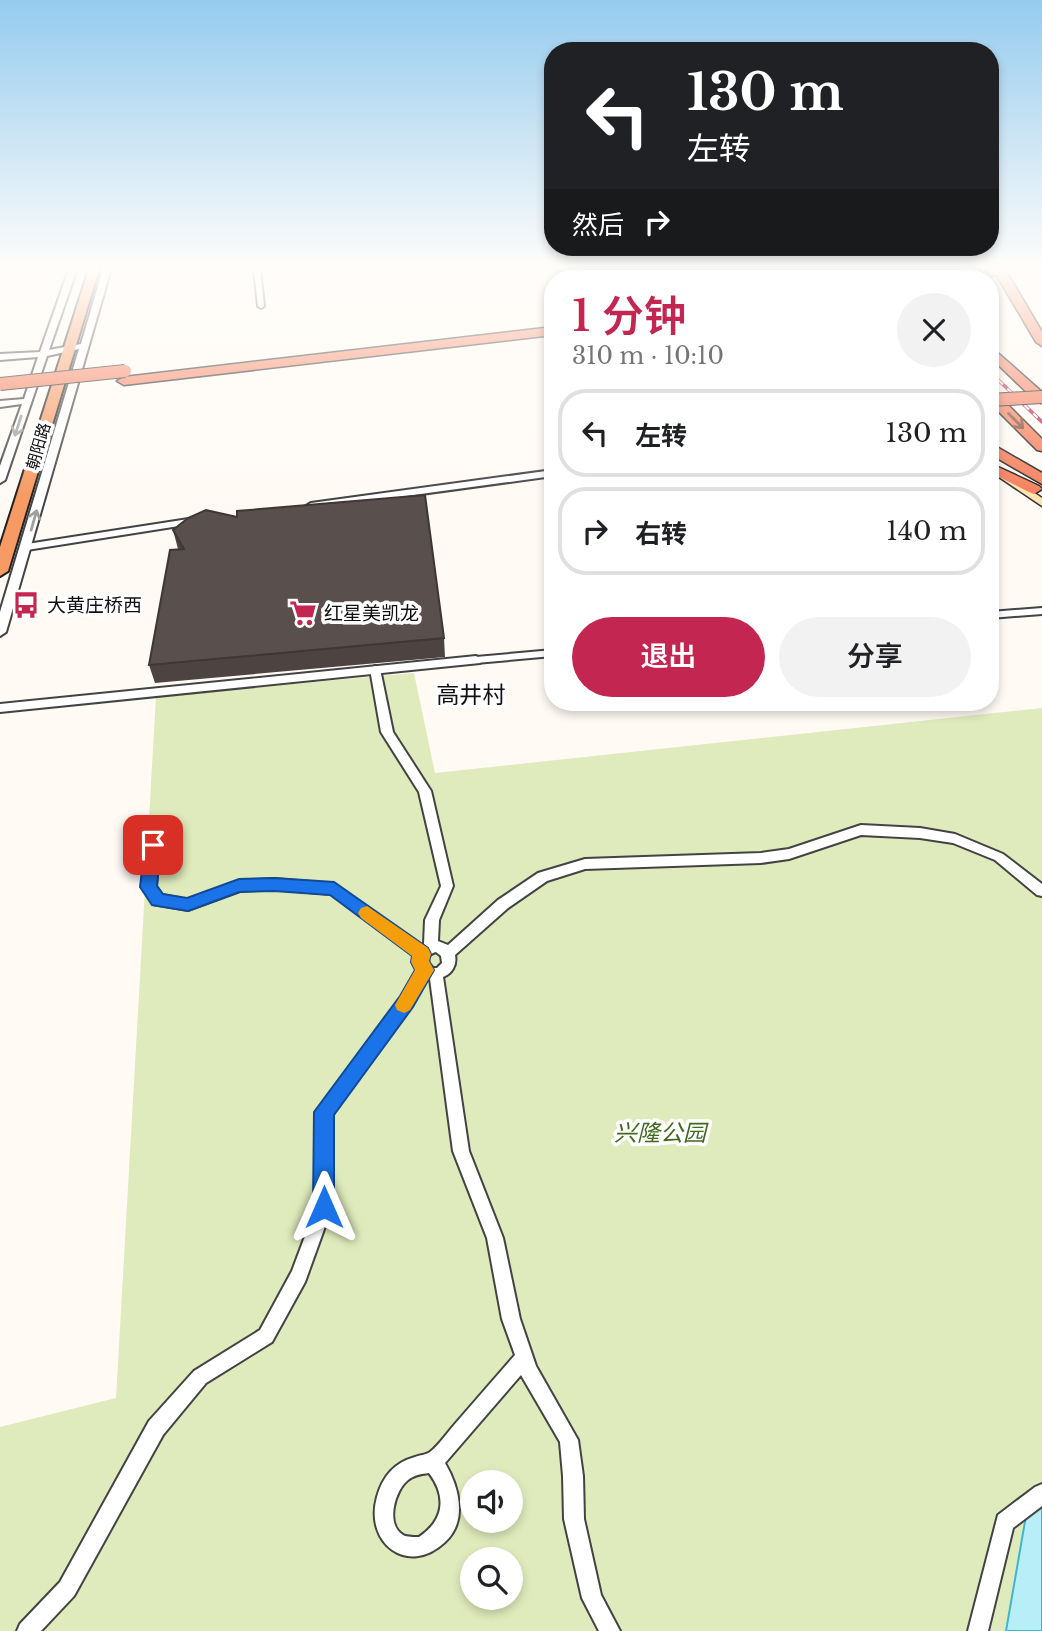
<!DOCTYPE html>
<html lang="zh">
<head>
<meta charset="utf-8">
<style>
  body { margin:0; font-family:"Libre Baskerville","Noto Sans SC",serif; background:#f2f2f2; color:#202124; height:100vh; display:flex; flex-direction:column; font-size:26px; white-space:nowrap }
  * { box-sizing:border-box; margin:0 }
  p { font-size:23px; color:#757577 }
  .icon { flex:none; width:38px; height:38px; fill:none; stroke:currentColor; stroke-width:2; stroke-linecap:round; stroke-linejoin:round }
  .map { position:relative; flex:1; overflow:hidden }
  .side { position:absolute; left:544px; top:270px; width:455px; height:441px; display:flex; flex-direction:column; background:#fff; border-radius:28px; box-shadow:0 4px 10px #0003 }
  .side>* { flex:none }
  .hud { position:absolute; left:544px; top:42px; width:455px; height:214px; border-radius:28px; box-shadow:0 4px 10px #0003; background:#202124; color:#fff; overflow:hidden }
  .buttons { position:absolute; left:460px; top:1470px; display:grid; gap:14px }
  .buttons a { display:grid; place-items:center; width:63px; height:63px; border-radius:50%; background:#fff; box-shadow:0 4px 10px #0003; font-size:35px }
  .pin { position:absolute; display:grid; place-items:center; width:60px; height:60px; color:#fff; margin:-30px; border-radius:14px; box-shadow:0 4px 10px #0006 }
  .me { position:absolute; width:77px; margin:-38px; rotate:0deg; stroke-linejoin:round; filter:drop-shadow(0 0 5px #0008) }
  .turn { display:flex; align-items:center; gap:24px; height:147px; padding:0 28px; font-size:32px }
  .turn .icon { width:91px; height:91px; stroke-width:2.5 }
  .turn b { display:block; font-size:49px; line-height:60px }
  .then { display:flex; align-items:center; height:66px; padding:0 28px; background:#0003; gap:14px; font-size:26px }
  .round { display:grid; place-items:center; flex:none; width:74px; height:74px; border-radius:37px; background:#f2f2f2 }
  .summary { display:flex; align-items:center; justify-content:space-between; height:119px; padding:0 28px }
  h1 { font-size:42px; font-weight:600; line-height:52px; color:#c32651 }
  .primary-button { display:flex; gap:14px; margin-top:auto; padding:14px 28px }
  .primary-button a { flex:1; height:80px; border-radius:42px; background:#c32651; color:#fff; font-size:28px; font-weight:600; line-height:80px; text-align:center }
  .primary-button a+a { background:#f2f2f2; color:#202124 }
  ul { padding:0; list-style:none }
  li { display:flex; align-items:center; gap:21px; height:88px; margin:0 14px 10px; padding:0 14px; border:4px solid #e0e0e0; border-radius:28px }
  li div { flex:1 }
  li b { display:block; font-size:26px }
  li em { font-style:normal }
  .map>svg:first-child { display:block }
</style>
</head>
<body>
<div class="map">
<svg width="1042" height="1631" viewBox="0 0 1042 1631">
  <rect width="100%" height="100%" fill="#fffaf4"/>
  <path fill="#dfebbc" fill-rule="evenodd" d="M414,673l21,100 607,-65v923h-1042v-204l116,-29 40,-702zM472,1482h39v39h-39zM472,1559h39v39h-39z"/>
  <polygon fill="#b8eef7" stroke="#3eb6cf" stroke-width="2" points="1042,1505 1042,1631 1006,1631 1027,1510"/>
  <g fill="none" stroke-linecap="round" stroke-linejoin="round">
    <defs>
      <g id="minor">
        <polygon points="254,269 260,269 264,306 261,308 258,306"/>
        <polygon points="553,470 553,476 311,509 306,506 311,503"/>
        <polygon points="195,518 198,519 198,523 27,550 22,547 27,544"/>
        <polygon points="1042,608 1042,614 990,618 990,612"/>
        <polygon points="553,650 553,656 476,663 471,660 476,657"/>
        <path d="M375,666l5,3 13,63 38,59 22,95 -14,34 -1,21 10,4 50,-45 40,-27 47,-14 176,-6 28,-4 72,-24 59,3 35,6 48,20 39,30v12l-5,-1 -42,-35 -42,-17 -33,-5 -59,-3 -72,24 -28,4 -176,6 -38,12 -39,27 -53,47c2,10 -3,19 -12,22l26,174 34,87 17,81 16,47 42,74 5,36 1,43 17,76 19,36h-21l-17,-33 -18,-79 -1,-43 -3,-34 -39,-67 -76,88c14,24 23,58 0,79 -37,35 -81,1 -68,-45 6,-21 17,-34 38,-40 5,-2 11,-2 15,-5 9,-7 17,-19 25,-28 20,-23 40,-46 60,-69l-13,-36 -15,-81 -34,-87 -23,-172 -2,-1 -17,28 -79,108v93l-27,75 -33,60 -66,41 -43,52 -89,161 -33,35h-24l3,-7 40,-42 89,-161 45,-50 66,-41 32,-59 24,-64v-95l85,-114 17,-28 -3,-14 -84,-62 -57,-5 -34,2 -52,19 -35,-6 -10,-17 6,-63 2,-3h8l2,3 -5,62 6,9 26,5 51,-19 35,-2 60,5 87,62 3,-2 1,-24 16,-34 -22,-94 -38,-60 -11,-63zM436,952l5,4 1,7 -5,5h-4l-4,-4c-2,-7 0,-10 7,-12zM429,1473c18,24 15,47 -10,64 -5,0 -12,0 -16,-2 -18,-11 -8,-45 5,-55 6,-5 13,-6 21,-7z"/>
        <polygon points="1042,1484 1042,1506 1013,1528 988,1631 968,1631 998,1515 1035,1487"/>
      </g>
      <g id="tertiary">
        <polygon points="69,269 77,269 49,350 81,344 103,269 111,269 6,632 0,636 0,612 79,349 47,356 5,480 0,483 0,466 22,404 0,407 0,401 24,399 38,357 0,360 0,354 40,352"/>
        <polygon points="476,656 482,660 480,663 0,712 0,704"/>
      </g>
      <polygon id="secondary" points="990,463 1042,498 1042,506 990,471"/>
      <polygon id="trunk" points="89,269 99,269 8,571 0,576 0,547"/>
      <g id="motorway">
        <polygon points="672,269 686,269 672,278 658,278"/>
        <polygon points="993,269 1005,269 1042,332 1042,346 1036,342"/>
        <polygon points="553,327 553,335 124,385 117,381 124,377"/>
        <polygon points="990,346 1042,392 1042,403 1037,402 990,357"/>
        <polygon points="990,391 995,392 1042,439 1042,451 1037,450 990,403"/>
        <polygon points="990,443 1042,473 1042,484 990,454"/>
        <polygon points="996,466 1039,486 1042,489 1034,494 1029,492 991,473 990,467"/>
      </g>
    </defs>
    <use href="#minor" stroke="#434343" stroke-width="4"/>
    <use href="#tertiary" stroke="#434343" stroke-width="4"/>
    <use href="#secondary" stroke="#323232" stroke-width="3"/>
    <use href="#trunk" stroke="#212121" stroke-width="4"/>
    <use href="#motorway" stroke="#212121" stroke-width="3"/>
    <use href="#minor" fill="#fff" fill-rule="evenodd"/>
    <use href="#tertiary" fill="#fff" fill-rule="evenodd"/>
    <use href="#secondary" fill="#ffe4af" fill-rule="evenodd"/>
    <use href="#trunk" fill="#f79a63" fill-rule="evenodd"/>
    <use href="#motorway" fill="#f57f5c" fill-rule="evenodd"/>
    <defs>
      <g id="rail">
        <polyline points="889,269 898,278"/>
        <polyline points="990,372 1042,422"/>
      </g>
    </defs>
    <use href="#rail" stroke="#c32651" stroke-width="3.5"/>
    <use href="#rail" stroke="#fff" stroke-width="2" stroke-dasharray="6" stroke-linecap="butt"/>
    <defs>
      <g id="motorway-bridge">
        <polyline points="683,276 696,269"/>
        <polyline points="758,278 894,269"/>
        <polyline points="888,278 950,269"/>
        <polyline points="940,278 1001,269"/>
        <polyline points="0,384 125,371"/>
        <polyline points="990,400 1042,397"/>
      </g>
    </defs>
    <use href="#motorway-bridge" stroke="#212121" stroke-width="14" stroke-linecap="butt"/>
    <use href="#motorway-bridge" stroke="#f57f5c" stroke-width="12"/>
  </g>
  <polygon fill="#4d4441" points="173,530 444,638 445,657 155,683 149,665 178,549"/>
  <polygon fill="#594f4c" stroke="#3e3735" stroke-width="2" points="425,495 444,638 149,665 170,550 184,549 173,530 188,518 206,510 237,517 237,511"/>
  <defs><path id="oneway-shaft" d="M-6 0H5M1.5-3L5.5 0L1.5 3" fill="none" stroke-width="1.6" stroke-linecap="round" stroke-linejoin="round" transform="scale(1.75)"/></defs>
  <use stroke="#824836" href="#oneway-shaft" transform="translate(1016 421) rotate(45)"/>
  <g stroke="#9f9f9f">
    <use href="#oneway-shaft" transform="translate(18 426) rotate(108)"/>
    <use href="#oneway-shaft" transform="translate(34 520) rotate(-74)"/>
  </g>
  <linearGradient id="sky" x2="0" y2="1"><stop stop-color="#95cbee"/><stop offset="0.54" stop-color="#fffdfa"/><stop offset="1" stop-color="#fffdfa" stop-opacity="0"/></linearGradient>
  <rect width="1042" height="497" fill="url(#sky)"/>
  <polygon fill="#1a73e8" stroke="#114b97" stroke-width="2" points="153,839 161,845 157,886 163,894 187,898 239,879 274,878 334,882 428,948 431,954 429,961 434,970 413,1007 334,1115 334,1207 331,1214 324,1217 316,1214 313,1207 314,1112 400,996 415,970 411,962 412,956 330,895 274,891 239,892 188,911 152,905 140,887 145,845"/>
  <polygon fill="#f59e0b" points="367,906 428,948 431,954 429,961 434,970 410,1010 404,1013 397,1010 395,1005 415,970 411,962 412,956 361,918 358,913 361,908"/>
  <defs>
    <symbol id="bus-bare" viewBox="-9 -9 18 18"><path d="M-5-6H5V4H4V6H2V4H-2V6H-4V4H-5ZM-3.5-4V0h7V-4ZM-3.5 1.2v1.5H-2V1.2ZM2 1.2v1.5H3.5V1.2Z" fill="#c32651" stroke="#fff" stroke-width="2.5" paint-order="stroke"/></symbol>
    <symbol id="supermarket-bare" viewBox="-9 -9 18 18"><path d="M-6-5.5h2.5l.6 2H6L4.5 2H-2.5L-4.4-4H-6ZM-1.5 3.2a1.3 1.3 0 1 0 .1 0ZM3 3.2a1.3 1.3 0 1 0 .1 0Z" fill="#c32651" stroke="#fff" stroke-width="2.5" paint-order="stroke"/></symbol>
  </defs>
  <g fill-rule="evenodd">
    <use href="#bus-bare" x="7" y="586" width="38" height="38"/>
    <use href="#supermarket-bare" x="284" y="594" width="38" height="38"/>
  </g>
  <g text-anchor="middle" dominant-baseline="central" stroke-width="7" stroke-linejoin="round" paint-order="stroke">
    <g font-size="16" fill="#101010" stroke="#fff">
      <text transform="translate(38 446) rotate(-74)">朝阳路</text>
    </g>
    <g font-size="19" fill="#101010" stroke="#fff" text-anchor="start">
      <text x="47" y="605">大黄庄桥西</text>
      <text x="324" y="613">红星美凯龙</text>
    </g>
    <g font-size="23" fill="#101010" stroke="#fff">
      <text x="471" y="695">高井村</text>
    </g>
    <g font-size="23" font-style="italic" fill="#406a1f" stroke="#fff">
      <text x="660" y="1133">兴隆公园</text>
    </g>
  </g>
</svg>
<div class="buttons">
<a><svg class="icon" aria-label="sound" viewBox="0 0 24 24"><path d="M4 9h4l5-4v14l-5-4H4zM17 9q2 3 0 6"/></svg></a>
<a><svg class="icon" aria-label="search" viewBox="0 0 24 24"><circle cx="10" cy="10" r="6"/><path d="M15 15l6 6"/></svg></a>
</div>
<div class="pin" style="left:153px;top:845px;background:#d93025"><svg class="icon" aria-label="arrive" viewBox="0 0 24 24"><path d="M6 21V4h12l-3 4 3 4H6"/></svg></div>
<svg class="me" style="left:324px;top:1207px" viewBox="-20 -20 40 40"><path d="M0-17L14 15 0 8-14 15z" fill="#1a73e8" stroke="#fff" stroke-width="4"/></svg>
<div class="hud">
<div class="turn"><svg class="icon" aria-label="left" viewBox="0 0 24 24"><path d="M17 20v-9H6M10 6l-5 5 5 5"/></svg><div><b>130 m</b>左转</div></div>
<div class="then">然后<svg class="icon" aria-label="right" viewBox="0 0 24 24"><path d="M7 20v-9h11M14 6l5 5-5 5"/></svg></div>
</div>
<section class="side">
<div class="summary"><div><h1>1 分钟</h1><p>310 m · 10:10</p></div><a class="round"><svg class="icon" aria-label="close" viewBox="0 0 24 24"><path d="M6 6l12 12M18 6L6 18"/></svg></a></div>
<ul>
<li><svg class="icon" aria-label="left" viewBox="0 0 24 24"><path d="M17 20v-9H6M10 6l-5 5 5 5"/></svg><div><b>左转</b></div><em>130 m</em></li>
<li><svg class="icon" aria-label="right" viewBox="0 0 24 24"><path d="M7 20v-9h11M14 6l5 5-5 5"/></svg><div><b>右转</b></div><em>140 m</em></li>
</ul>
<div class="primary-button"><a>退出</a><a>分享</a></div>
</section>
</div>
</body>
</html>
